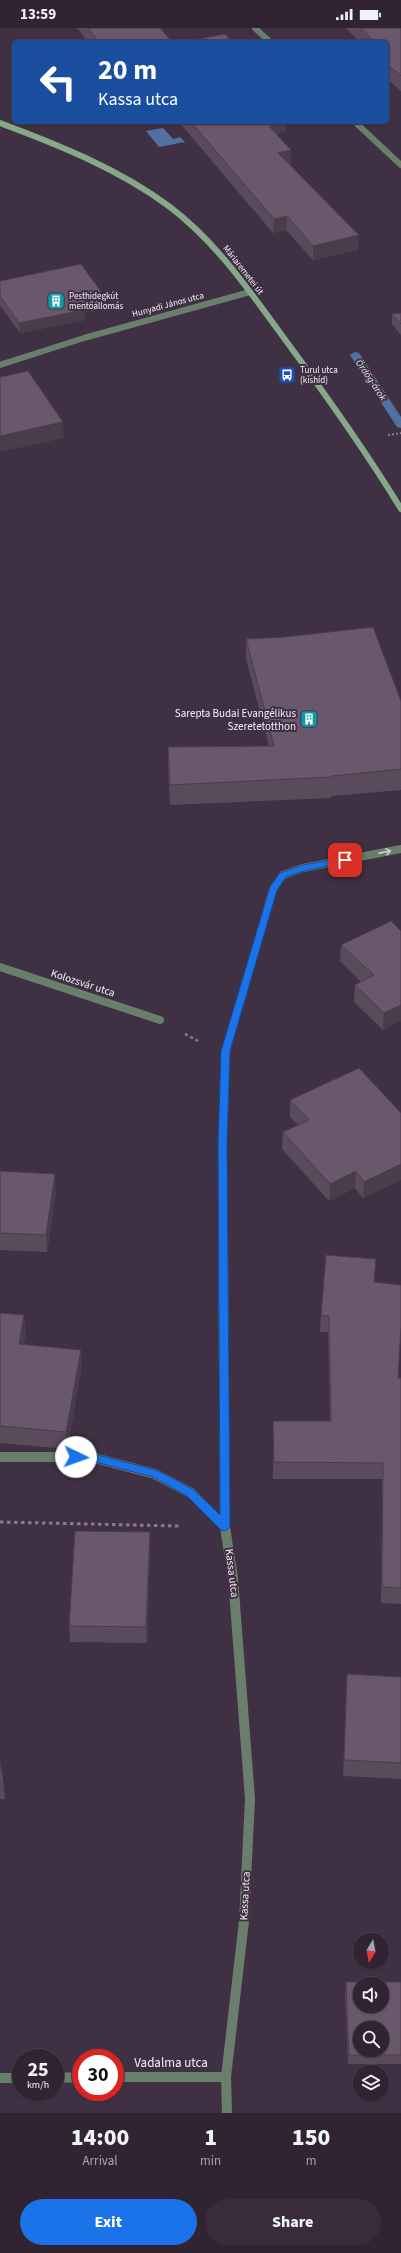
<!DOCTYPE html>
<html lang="en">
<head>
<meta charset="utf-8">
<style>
  body { margin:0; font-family:"Source Sans 3",sans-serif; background:#382c3a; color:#f1f3f6; height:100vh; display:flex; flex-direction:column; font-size:15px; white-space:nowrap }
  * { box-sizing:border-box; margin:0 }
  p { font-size:13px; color:#a8a4ac }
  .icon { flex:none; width:22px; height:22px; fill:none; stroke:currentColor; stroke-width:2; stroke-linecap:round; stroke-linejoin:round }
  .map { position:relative; height:2085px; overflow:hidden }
  .side { display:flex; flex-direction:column; background:#302432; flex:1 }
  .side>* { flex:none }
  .top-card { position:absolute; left:12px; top:12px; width:377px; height:84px; border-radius:6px; box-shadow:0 1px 3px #0004,0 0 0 1px #4b414d; background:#1a4fa0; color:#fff; overflow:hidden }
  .needle { width:26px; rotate:190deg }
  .fabs { position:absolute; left:353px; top:1905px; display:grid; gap:8px }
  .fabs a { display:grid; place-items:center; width:36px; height:36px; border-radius:50%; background:#302432; box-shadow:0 1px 3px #0004,0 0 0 1px #4b414d; font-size:20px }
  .speed { position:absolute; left:12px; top:2021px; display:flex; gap:8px; font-size:20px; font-weight:700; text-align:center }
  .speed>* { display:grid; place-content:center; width:52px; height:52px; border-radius:50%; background:#302432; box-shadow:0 1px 3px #0004,0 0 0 1px #4b414d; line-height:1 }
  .speed small { font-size:10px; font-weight:400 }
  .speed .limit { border:6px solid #d22; background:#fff; color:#111 }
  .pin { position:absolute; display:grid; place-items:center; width:34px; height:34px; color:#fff; margin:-17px; border-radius:8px; box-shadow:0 2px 6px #0006 }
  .me { position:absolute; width:44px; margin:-22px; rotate:93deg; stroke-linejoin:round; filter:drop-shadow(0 0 3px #0008) }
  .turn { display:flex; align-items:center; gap:14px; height:84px; padding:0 20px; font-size:18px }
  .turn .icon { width:52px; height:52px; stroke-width:2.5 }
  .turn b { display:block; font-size:28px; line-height:34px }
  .eta { display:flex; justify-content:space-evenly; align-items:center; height:68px; text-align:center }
  .eta b { font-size:24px; font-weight:800; line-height:28px }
  .primary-button { display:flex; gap:8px; margin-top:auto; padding:8px 20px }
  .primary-button a { flex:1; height:46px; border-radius:24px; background:#1a73e8; color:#fff; font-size:16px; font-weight:800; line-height:46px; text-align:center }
  .primary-button a+a { background:#382c3a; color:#f1f3f6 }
  .status { display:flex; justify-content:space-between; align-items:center; height:28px; padding:0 20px; background:#302432; direction:ltr }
  .status svg { height:11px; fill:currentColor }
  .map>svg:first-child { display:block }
</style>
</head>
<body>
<div class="status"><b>13:59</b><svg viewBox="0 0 49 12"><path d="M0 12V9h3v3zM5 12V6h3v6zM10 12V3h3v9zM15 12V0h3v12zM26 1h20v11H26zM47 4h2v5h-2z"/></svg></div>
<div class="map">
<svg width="401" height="2085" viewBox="0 0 401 2085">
  <rect width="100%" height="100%" fill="#403043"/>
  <polygon fill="#5171a3" points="163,100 173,111 180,109 185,114 159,119 146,103"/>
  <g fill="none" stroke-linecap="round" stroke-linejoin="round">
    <polygon fill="#5171a3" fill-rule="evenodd" points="355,324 359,325 401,389 401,400 397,399 350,327"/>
    <polyline stroke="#897b8b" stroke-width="2" stroke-dasharray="2 2" stroke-linecap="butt" points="388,407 401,405"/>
    <polyline stroke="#897b8b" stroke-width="2.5" stroke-dasharray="3 3" stroke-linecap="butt" points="185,1006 198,1013"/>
    <polyline stroke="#897b8b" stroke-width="3" stroke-dasharray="3.5 3.5" stroke-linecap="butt" points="0,1494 179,1498"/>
    <g stroke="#697f6c" stroke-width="6">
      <polyline points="255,0 270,14"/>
      <polyline points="355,94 401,137"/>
      <polyline points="0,337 84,310 250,264"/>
    </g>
    <g stroke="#697f6c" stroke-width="8">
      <polyline points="0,939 160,992"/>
      <polyline points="223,1210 223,1116 226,1023 273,861 283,847 303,840 401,821"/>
    </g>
    <g stroke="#697f6c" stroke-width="10">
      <polyline points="223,1209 225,1499 233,1550 250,1771 244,1893 226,2049 227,2085"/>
      <polyline points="0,1429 91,1429 155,1446 191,1465 225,1499"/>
      <polyline points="115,2049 226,2049"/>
      <polyline points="0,2050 21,2050"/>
      <polyline points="55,2050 81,2049"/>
    </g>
    <path stroke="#84a889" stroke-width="6" d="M0,95c59,22 119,46 170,84 46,35 78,82 111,127 42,57 83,114 120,175"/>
  </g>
  <g fill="#5a4b5c">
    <polygon points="77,0 160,0 172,14 88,14"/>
    <polygon points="346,0 401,0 401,63 387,51 387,14 360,14"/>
    <polygon points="179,94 286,94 286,104 278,105 278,108 291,136 290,136 358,222 313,232 286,202 273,205"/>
    <polygon points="0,253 107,272 107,281 84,285 85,292 20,305 0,277"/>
    <polygon points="401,285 401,307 392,296 392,286"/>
    <polygon points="246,611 401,673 401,762 331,768 331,770 170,777 168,739 168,719 269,718 246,631"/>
    <polygon points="391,893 383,1002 354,974 355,957 361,954 340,933 341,917"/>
    <polygon points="290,1072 401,1085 401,1152 363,1170 355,1160 329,1173 282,1121 283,1104 298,1097 290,1089"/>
    <polygon points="0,1143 56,1163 47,1224 0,1222"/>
    <polygon points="374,1254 398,1350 401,1350 401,1576 381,1575 382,1451 273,1451 273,1393 330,1393 328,1304 320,1304 321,1287"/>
    <polygon points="0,1285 26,1304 23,1317 82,1338 67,1421 0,1415"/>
    <polygon points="150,1520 147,1615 70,1614 69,1598"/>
    <polygon points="347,1646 401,1649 401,1751 343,1748"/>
    <polygon points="0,1733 3,1752 5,1771 0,1771"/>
    <polygon points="346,1954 401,1954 401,2036 348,2036 345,1964"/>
  </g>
  <g fill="#4a3d4b">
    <polygon points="275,94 286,94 286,104 278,105 278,110 269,98"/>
    <polygon points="291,122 291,136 278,139 278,125"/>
    <polygon points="287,188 286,202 273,205 274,191"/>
    <polygon points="359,207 358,222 313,232 313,218"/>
    <polygon points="107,272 107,281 84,285 85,292 20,305 19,295 83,276"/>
    <polygon points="63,394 64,410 0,424 0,408"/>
    <polygon points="401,977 401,993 383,1002 384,985"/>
    <polygon points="401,1136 401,1152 363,1170 364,1154"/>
    <polygon points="356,1143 355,1160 329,1173 330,1156"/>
    <polygon points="55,1146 56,1163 47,1224 46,1207"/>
    <polygon points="24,1287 26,1304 20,1333 19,1316"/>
    <polygon points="81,1322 82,1338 67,1421 66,1404"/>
    <polygon points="150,1504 150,1520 147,1615 146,1599"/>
  </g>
  <g fill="#69576b" stroke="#4a3d4b" fill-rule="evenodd">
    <polygon points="88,0 160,0 172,14 99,14"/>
    <polygon points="361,0 401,0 401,48 387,36 387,14 375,14"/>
    <polygon points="225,6 232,14 183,14"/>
    <polygon points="191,94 277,94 279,96 269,98 291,122 278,125 359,207 313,218 287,188 274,191"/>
    <polygon points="81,236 107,272 83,276 84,282 19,295 0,268 0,253"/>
    <polygon points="401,285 401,296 392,286"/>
    <polygon points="28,343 63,394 0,408 0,349"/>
    <polygon points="373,599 401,673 401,741 332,748 332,749 170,757 168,719 274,718 246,611 285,609"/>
    <polygon points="391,893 401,903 401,977 384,985 355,957 374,947 341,917"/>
    <polygon points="359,1040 401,1085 401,1136 364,1154 356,1143 330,1156 283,1104 309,1092 290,1072"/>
    <polygon points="0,1143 55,1146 46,1207 0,1205"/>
    <polygon points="326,1227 376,1231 374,1254 401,1257 401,1299 398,1350 401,1350 401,1560 382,1559 383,1435 274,1434 273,1393 331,1393 329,1288 321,1287"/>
    <polygon points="0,1285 24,1287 19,1316 81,1322 66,1404 0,1398"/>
    <polygon points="75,1503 150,1504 146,1599 69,1598"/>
    <polygon points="347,1646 401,1649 401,1735 344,1732"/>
    <polygon points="0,1733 3,1752 0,1753"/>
    <path d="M346,1954h55v73h-52zM360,1956h22v22h-22zM360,2000h22v22h-22z"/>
  </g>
  <defs><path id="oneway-shaft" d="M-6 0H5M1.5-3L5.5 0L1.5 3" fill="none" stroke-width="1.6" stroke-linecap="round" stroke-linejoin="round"/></defs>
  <use stroke="#cdcccf" href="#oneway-shaft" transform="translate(385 824) rotate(-11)"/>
  <polygon fill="#1a73e8" stroke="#114b97" points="345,829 348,830 348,834 304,843 286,849 277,862 230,1023 227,1116 230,1499 225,1503 221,1502 187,1468 153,1449 91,1433 76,1433 70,1429 76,1425 91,1425 159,1443 194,1462 220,1487 218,1116 221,1023 270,859 280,845 303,837"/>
  <defs>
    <symbol id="building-square" viewBox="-11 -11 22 22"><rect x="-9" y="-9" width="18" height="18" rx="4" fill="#0f9aa8" stroke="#403043"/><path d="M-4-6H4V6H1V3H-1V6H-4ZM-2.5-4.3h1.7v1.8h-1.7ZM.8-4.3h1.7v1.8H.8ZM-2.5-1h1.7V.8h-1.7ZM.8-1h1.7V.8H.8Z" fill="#fff"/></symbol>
    <symbol id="bus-square" viewBox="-11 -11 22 22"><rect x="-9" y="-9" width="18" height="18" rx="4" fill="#1a4fb4" stroke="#403043"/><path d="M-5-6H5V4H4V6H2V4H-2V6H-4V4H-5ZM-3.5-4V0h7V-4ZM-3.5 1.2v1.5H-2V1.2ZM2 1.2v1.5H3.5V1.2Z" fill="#fff"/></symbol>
  </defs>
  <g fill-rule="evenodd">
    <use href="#building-square" x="46" y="263" width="20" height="20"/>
    <use href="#bus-square" x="277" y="337" width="20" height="20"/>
    <use href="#building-square" x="299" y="681" width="20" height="20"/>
  </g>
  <g text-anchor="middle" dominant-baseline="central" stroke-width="4" stroke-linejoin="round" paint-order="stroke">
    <g font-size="9" fill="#f8edfa" stroke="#403043">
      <text transform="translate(243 242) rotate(52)">Máriaremetei út</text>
      <text transform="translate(168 277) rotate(-15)">Hunyadi János utca</text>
    </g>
    <g font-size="9" fill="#f8edfa" stroke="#403043" text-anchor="start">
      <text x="69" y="268">Pesthidegkút<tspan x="69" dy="10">mentőállomás</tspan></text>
      <text x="300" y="342">Turul utca<tspan x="300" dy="10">(kishíd)</tspan></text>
    </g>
    <g font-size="10" font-style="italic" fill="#d9e3f2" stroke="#403043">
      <text transform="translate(371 352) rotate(56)">Ördög-árok</text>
    </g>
    <g font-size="11" fill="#f8edfa" stroke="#403043" text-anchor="end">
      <text x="296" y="685">Sarepta Budai Evangélikus<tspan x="296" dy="13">Szeretetotthon</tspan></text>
    </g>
    <g font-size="11" fill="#f8edfa" stroke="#403043">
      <text transform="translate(83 955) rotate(18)">Kolozsvár utca</text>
      <text transform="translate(232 1545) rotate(83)">Kassa utca</text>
      <text transform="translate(245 1868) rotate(-87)">Kassa utca</text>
    </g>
    <g font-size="13" fill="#f8edfa" stroke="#403043">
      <text x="171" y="2035">Vadalma utca</text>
    </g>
  </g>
</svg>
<div class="fabs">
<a><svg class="needle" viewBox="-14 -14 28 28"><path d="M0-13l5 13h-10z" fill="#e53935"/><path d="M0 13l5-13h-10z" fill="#a8a4ac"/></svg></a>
<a><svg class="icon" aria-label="sound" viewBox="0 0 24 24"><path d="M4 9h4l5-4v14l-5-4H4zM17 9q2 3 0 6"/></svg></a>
<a><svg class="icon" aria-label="search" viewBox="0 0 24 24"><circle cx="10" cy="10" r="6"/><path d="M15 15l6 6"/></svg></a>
<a><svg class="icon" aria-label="layers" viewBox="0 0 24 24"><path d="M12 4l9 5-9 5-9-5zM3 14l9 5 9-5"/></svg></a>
</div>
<div class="speed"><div>25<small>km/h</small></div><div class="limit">30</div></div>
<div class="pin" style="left:345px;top:832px;background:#d93025"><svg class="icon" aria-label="arrive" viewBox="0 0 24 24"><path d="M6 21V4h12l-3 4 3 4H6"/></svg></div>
<svg class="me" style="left:76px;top:1429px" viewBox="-20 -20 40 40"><circle r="19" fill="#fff"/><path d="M0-13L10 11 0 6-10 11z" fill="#1a73e8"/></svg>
<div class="top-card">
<div class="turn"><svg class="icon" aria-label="left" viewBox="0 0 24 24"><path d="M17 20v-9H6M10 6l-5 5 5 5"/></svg><div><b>20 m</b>Kassa utca</div></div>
</div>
</div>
<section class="side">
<div class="eta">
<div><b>14:00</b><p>Arrival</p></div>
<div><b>1</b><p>min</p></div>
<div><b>150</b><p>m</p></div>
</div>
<div class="primary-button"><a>Exit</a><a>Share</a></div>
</section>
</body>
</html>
